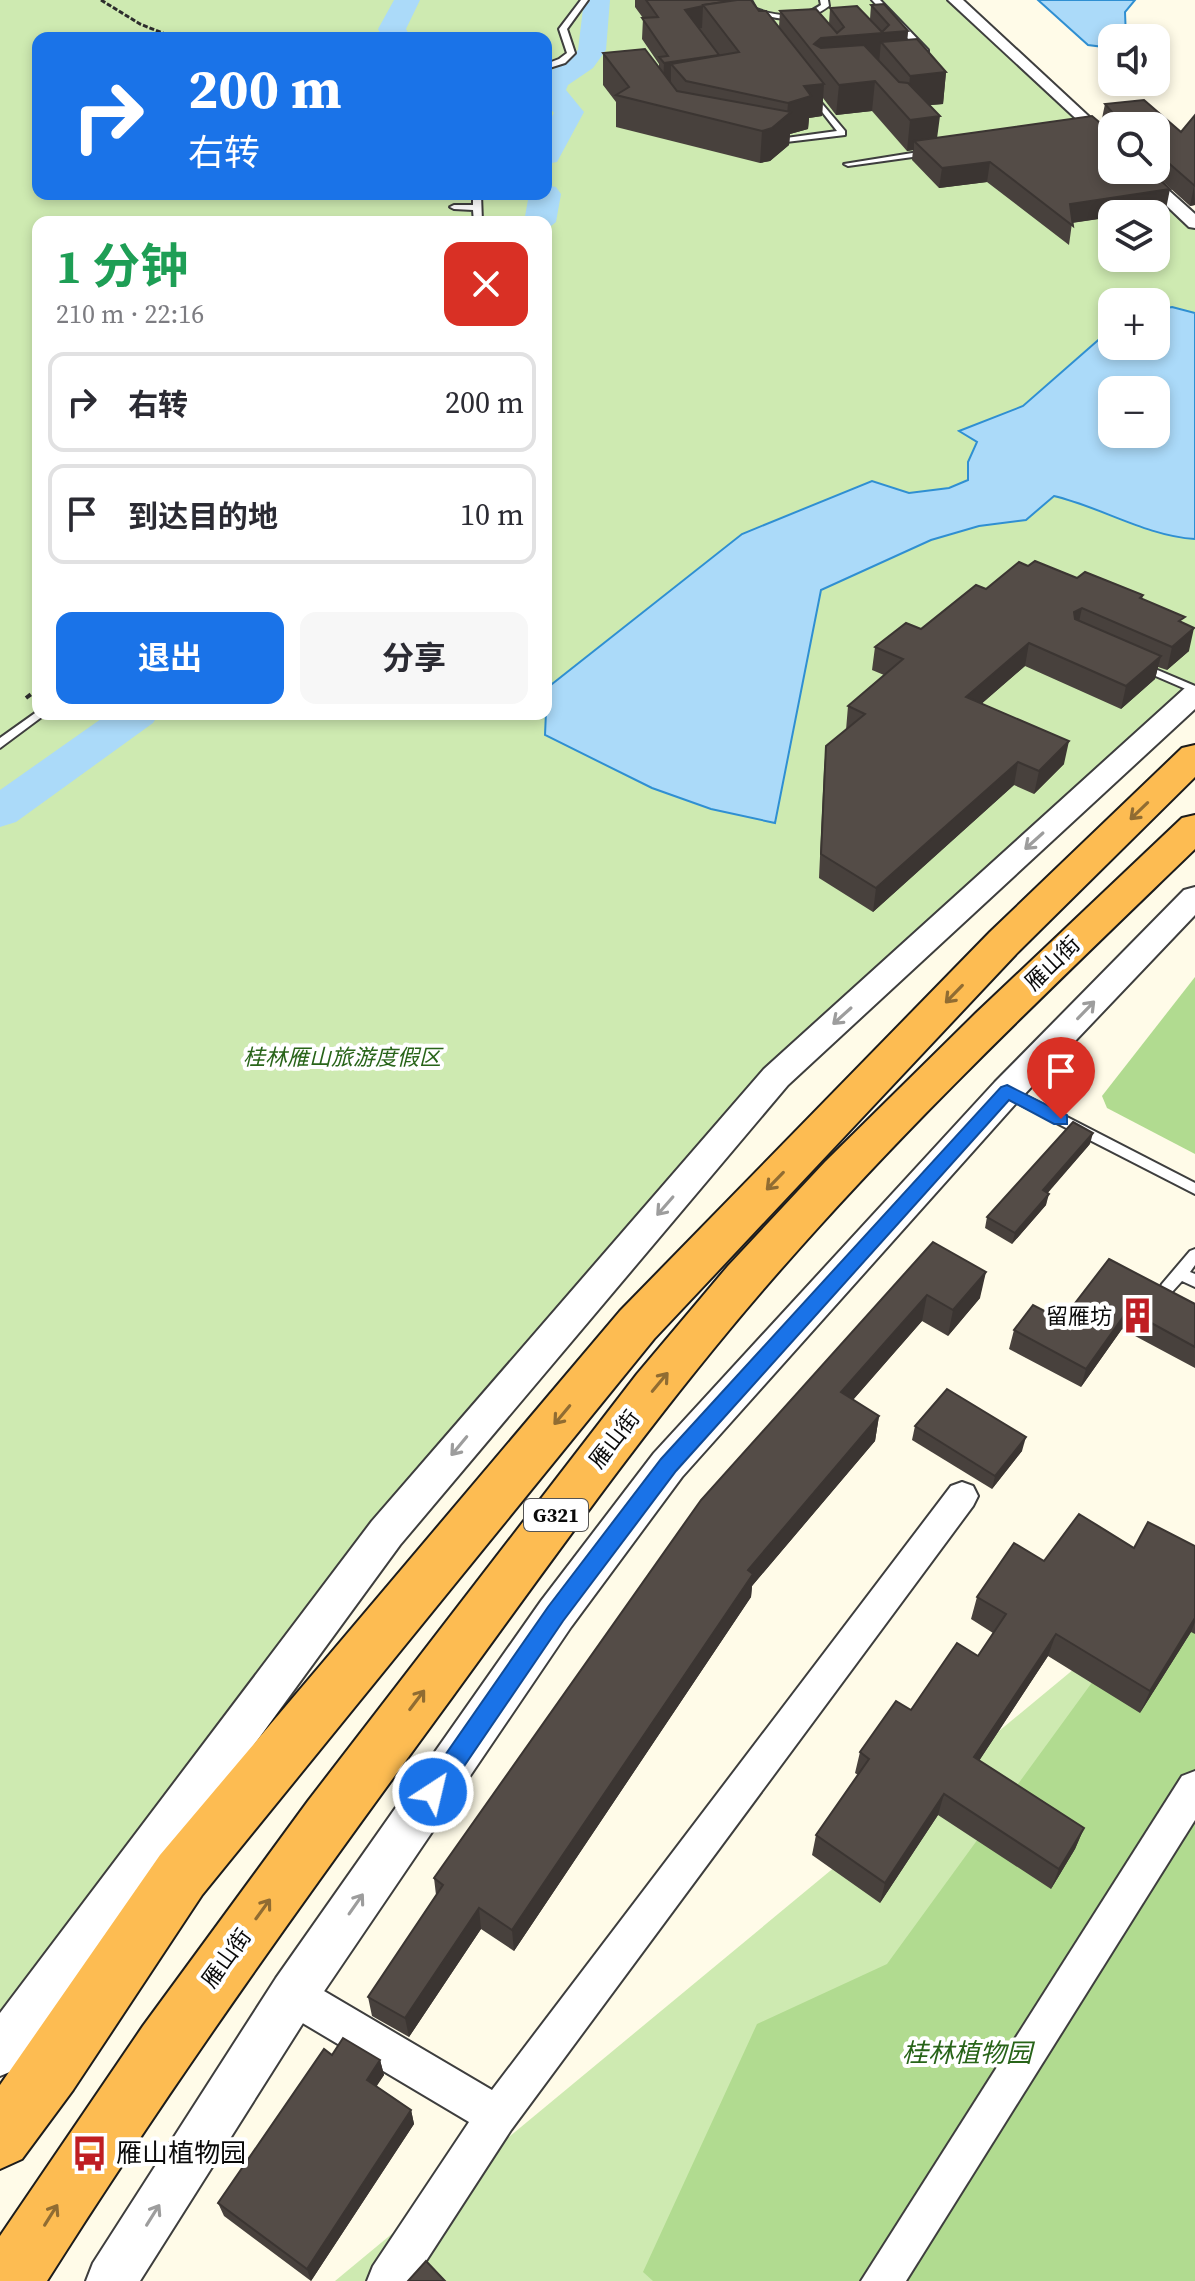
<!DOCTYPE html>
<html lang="zh">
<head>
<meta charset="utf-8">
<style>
  body { margin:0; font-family:"Source Serif 4","Noto Sans SC",serif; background:#f7f7f7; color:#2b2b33; height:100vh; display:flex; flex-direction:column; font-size:30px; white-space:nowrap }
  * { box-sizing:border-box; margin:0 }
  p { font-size:26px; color:#7c7c81 }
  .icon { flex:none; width:44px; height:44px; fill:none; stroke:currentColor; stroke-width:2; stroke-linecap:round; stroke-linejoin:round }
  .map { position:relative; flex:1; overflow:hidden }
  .details { position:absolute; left:32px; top:216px; width:520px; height:504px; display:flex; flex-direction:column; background:#fff; border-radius:16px; box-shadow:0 4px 12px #0003 }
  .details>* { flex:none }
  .top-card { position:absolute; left:32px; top:32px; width:520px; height:168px; border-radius:16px; box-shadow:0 4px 12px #0003; background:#1a73e8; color:#fff; overflow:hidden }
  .buttons { position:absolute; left:1098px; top:24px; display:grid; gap:16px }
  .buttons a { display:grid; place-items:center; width:72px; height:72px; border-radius:16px; background:#fff; box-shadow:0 4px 12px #0003; font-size:40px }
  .pin { position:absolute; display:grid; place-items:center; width:68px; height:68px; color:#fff; margin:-82px -34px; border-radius:50% 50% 50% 0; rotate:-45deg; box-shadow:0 0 8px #0007 }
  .pin .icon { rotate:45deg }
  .me { position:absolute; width:88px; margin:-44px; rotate:35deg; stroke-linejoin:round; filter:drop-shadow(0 0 6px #0008) }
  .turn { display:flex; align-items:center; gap:28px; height:168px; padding:0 24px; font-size:36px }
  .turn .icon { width:104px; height:104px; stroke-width:2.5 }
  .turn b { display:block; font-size:56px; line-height:68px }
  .round { display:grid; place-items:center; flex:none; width:84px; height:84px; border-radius:16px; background:#f7f7f7 }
  .summary { display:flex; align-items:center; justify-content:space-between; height:136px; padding:0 24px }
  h1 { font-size:48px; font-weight:700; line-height:60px; color:#1e9e55 }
  .action { display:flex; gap:16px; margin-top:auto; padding:16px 24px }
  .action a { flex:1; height:92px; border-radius:16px; background:#1a73e8; color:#fff; font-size:32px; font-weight:700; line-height:92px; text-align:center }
  .action a+a { background:#f7f7f7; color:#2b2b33 }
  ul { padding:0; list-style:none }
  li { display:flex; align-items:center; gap:24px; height:100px; margin:0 16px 12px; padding:0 8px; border:4px solid #e1e1e2; border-radius:16px }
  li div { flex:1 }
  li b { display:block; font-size:30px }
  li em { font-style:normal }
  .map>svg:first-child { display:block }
</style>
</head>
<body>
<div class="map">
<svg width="1195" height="2281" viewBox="0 0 1195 2281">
  <rect width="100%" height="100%" fill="#fffbe8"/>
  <g fill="#ceeab1" fill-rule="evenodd">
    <path d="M0,0h955l129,121 28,49 83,53v471l-419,383 -275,320 -501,655zM38,38h508v156h-508zM1112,214h44v44h-44zM38,222h508v492h-508zM1112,302h44v44h-44zM1112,390h44v44h-44z"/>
    <polygon points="1144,1611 1195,2281 335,2281"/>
  </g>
  <g fill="#b1db90">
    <polygon points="1195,977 1195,1154 1107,1108 1102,1096"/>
    <polygon points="1195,1575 1195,2281 653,2281 643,2272 757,2024 887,1964 1144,1611"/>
  </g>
  <g fill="#abdaf9" stroke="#2f8fd2" stroke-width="2" fill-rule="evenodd">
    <polygon points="1038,0 1135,0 1125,12 1126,38 1112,38 1112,48 1088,45"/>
    <path d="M1172,307l23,6v226c-49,-3 -94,-32 -141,-43l-28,24 -47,6 -48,14 -110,50 -46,233 -64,-14 -59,-21 -107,-53 2,-47 195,-154 130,-53 37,12 40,-5 19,-8v-18l9,-20 -18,-11 64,-25 89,-78v18h44v-36zM1112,390h44v44h-44z"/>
  </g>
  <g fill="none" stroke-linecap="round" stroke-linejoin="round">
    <g fill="#abdaf9" fill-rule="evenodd">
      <polygon points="394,0 420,0 406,29 411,38 383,38 378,29"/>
      <polygon points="584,0 610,0 606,50 593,68 568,85 566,90 584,112 557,162 546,164 546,127 554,113 546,103 546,75 578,50"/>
      <polygon points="546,185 556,187 561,194 556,222 546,230 546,222 524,222 529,194 546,194"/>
      <polygon points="108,714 159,714 153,723 16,822 0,827 0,790"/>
    </g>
    <defs>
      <g id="service">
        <polygon points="581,0 588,0 567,29 575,53 565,63 546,69 546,64 559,59 567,53 559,29"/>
        <path d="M744,0h7l5,9c22,8 45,10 65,-4l-1,-5h8l1,6c-23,18 -52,15 -77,5z"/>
        <polygon points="872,0 880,0 928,50 928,54 922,54"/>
        <polygon points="813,93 845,131 845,135 786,142 768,139 768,135 786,138 837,131 809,95"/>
        <polygon points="931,150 934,150 934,154 848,166 844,164"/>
        <polygon points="473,194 481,194 482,222 474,222 473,210 454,209 450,207 454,205 473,205"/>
        <polygon points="1141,663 1195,686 1195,693 1137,668 1137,664"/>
        <polygon points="38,711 38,714 45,714 43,716 0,748 0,738"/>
        <polygon points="1007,1086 1195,1183 1195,1194 1002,1095 1000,1091"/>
        <polygon points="1195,1249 1195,1265 1190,1272 1195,1274 1195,1287 1182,1281 1172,1292 1162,1292 1160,1288 1162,1284 1190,1251"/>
      </g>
      <g id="minor">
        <polygon points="948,0 963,0 1112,138 1112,152"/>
        <polygon points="1129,170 1146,170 1195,214 1195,228 1189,227"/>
        <polygon points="962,1482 973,1486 978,1496 973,1506 511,2130 413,2281 367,2281 373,2266 469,2122 279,2009 274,1995 279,1981 293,1976 307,1981 492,2090 951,1486"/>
        <polygon points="1195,1771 1195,1820 906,2281 861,2281 1182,1776"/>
      </g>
      <g id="tertiary">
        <polygon points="1195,686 1195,709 788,1085 400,1545 17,2069 0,2076 0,2013 372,1521 764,1069 1185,688"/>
        <polygon points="1195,887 1195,915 1019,1100 682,1477 571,1627 310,2012 140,2281 86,2281 93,2263 276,1978 541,1601 654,1453 995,1082 1184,890"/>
      </g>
      <g id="trunk">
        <polygon points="1195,745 1195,777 1018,952 654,1339 202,1895 73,2090 22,2159 0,2169 0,2085 160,1855 620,1311 990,932 1182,748"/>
        <path d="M1195,815v34c-148,143 -299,286 -433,442 -111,129 -209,268 -309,405 -140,191 -279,384 -406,585h-47v-45l143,-210 165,-225 329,-427 91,-108 97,-104 151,-149 206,-195z"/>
      </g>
    </defs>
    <use href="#service" stroke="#3e3e3e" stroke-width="4"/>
    <use href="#minor" stroke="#3e3e3e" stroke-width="4"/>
    <use href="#tertiary" stroke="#3e3e3e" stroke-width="4"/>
    <use href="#trunk" stroke="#1c1c1c" stroke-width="4"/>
    <polyline stroke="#2d2d2d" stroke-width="3" stroke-dasharray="5 2" stroke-linecap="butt" points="101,0 140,24 175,38"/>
    <polyline stroke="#2d2d2d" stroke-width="4" stroke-dasharray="6 3" stroke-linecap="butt" points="26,698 38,689"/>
    <use href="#service" fill="#fff" fill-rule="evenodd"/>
    <use href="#minor" fill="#fff" fill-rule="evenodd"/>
    <use href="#tertiary" fill="#fff" fill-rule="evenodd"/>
    <use href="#trunk" fill="#fdbc52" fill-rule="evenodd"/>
  </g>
  <g fill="#48413d">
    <polygon points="635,0 751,0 759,11 779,27 780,11 829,24 830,8 870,19 871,5 908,31 907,40 946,72 943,104 930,105 937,138 1101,123 1105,104 1181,132 1195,115 1195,205 1190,206 1150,170 1156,170 1156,126 1112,126 1112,170 1166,209 1132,214 1112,214 1112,217 1072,223 1069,245 987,182 939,188 912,160 913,150 907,151 872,111 836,115 823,98 822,116 809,118 808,129 790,134 789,145 770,161 760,163 616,127 616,102 603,85 603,53 659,67 659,64 642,39 643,18 635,7"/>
    <polygon points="1028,566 1143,595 1142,599 1183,623 1189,651 1167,670 1158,667 1155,679 1121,709 1025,666 982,703 1064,764 1034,794 1014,785 873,912 819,878 824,770 826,746 846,730 848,706 884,675 872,670 875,647 921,629 986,589"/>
    <polygon points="1090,1144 1047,1193 1046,1205 1012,1244 985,1228 987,1217"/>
    <polygon points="933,1242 980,1298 948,1336 922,1321 853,1400 879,1416 875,1441 752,1586 751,1597 514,1951 481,1929 409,2037 372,2016 368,1997 436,1895 434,1878"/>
    <polygon points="1109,1259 1195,1304 1195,1368 1122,1329 1081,1387 1009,1349 1014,1330 1062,1320"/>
    <polygon points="915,1426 1022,1451 992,1489 912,1440"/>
    <polygon points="1195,1546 1195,1634 1191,1632 1140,1713 1048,1656 979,1761 1084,1828 1075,1849 1051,1889 938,1815 880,1903 812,1855 816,1835 858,1775 855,1773 860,1752 978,1656 993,1633 971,1619 977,1597 1044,1561 1134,1548"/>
    <polygon points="332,2055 380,2060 384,2075 376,2086 411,2110 414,2124 311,2281 224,2216 218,2203"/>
  </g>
  <g fill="#3b3532">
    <polygon points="703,6 702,28 684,31 685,10"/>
    <polygon points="908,31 905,61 881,42 879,63 825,67 814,44 821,38"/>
    <polygon points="720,57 671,64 671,84 663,85 664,63"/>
    <polygon points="946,72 943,104 907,107 910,76"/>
    <polygon points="875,81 872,111 836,115 839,85"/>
    <polygon points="824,84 822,116 809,118 808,129 790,134 789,145 770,161 760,163 762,131 787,115 788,103 804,86"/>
    <polygon points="940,116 936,146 914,141 914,150 907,151 910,120"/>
    <polygon points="990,162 987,182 939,188 942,168"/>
    <polygon points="1194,186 1195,205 1190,206"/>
    <polygon points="1170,189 1166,209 1132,214 1112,214 1112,217 1070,223 1070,204"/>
    <polygon points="1082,608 1077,631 1074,612"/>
    <polygon points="1194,628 1189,651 1167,670 1172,647"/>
    <polygon points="1029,643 1025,666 963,720 966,697"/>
    <polygon points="1161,656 1155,679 1121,709 1126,686"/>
    <polygon points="1069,741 1064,764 1034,794 1039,771"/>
    <polygon points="1018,762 1014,785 873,912 876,888"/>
    <polygon points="1093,1133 1090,1144 1040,1202 1043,1190"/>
    <polygon points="1049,1194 1046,1205 1012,1244 1015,1233"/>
    <polygon points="986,1272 980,1298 948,1336 953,1310"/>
    <polygon points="927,1295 922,1321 837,1418 841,1392"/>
    <polygon points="1128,1310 1122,1329 1081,1387 1086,1369"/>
    <polygon points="879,1416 875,1441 752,1586 751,1597 514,1951 512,1930 748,1570"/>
    <polygon points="1026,1437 1022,1451 992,1489 995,1476"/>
    <polygon points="1195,1618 1195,1622 1191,1632 1140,1713 1150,1691"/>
    <polygon points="1056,1634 1048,1656 967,1779 974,1757"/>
    <polygon points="944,1794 938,1815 880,1903 885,1883"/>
    <polygon points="1084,1828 1075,1849 1051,1889 1059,1869"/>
    <polygon points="479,1908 481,1929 409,2037 405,2018"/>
    <polygon points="380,2060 384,2075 371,2095 367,2080"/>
    <polygon points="411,2110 414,2124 311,2281 307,2269"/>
  </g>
  <g fill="#544c47" stroke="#3b3532" stroke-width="2">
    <polygon points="646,0 737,0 703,5 703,6 685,10 719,55 664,63 659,57 668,56 642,18 658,17"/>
    <polygon points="737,0 751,0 759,11 766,11 824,84 804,86 811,96 788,103 686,81 671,64 739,52 703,5"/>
    <polygon points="884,4 908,31 821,38 814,44 821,48 864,45 899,82 908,83 940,116 910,120 875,81 839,85 780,11 816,9 837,33 844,27 830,8 857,6 882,32 889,25 871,5"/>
    <polygon points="917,39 946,72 910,76 881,42"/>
    <polygon points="645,49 677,91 791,112 772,128 762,131 616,95 629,87 603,53"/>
    <polygon points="1144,100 1181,132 1195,115 1195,186 1156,152 1156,126 1117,126 1118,119 1105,104"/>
    <polygon points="1092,116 1112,133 1112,170 1149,170 1170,189 1070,204 1073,226 990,162 942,168 914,141"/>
    <polygon points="1035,561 1077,578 1085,572 1143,595 1140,598 1185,617 1179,621 1194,628 1172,647 1082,608 1074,612 1075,619 1161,656 1126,686 1029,643 966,697 1069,741 1039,771 1018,762 876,888 821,854 826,746 865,714 848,706 903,659 875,647 906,623 921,629 976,585 986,589 1019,562 1028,566"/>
    <polygon points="1073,1122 1093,1133 1043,1190 1049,1194 1015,1233 987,1217"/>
    <polygon points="933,1242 986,1272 953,1310 927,1295 841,1392 879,1416 748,1570 753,1574 512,1930 479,1908 405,2018 368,1997 443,1885 434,1878 701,1500"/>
    <polygon points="1109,1259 1195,1304 1195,1347 1128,1310 1086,1369 1014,1330 1033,1305 1062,1320"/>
    <polygon points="947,1389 1026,1437 995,1476 915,1426"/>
    <polygon points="1079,1514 1134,1548 1148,1522 1195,1546 1195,1618 1150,1691 1056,1634 974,1757 1084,1828 1059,1869 944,1794 885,1883 816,1835 869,1759 860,1752 896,1701 911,1710 957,1643 978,1656 1006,1614 977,1597 1014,1543 1044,1561"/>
    <polygon points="343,2038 380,2060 367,2080 411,2110 307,2269 218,2203 324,2049 332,2055"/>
    <polygon points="426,2261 445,2281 408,2281"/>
  </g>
  <defs><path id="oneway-shaft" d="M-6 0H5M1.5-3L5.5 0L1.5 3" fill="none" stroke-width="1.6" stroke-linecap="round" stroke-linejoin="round" transform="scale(2)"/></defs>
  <g stroke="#906c32">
    <use href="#oneway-shaft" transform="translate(1139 811) rotate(136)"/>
    <use href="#oneway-shaft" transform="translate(954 994) rotate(134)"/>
    <use href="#oneway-shaft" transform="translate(775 1181) rotate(134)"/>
    <use href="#oneway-shaft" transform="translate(660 1382) rotate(-50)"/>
    <use href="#oneway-shaft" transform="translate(562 1415) rotate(130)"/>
    <use href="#oneway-shaft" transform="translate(417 1700) rotate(-53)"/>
    <use href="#oneway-shaft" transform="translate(263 1909) rotate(-54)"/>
    <use href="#oneway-shaft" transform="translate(51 2215) rotate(-58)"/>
  </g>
  <g stroke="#9d9d9d">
    <use href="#oneway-shaft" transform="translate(1034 841) rotate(138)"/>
    <use href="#oneway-shaft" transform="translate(1086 1010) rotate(-46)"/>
    <use href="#oneway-shaft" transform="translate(842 1016) rotate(138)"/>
    <use href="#oneway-shaft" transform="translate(665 1206) rotate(131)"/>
    <use href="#oneway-shaft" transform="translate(459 1446) rotate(130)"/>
    <use href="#oneway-shaft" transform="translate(356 1904) rotate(-55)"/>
    <use href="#oneway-shaft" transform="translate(153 2215) rotate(-58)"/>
  </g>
  <polygon fill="#1a73e8" stroke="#114b97" stroke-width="2" points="1007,1085 1067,1115 1067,1124 1054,1124 1009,1100 676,1471 563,1621 441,1800 433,1803 425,1800 421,1792 425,1784 548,1607 661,1459 1001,1087"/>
  <defs>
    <symbol id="building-bare" viewBox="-9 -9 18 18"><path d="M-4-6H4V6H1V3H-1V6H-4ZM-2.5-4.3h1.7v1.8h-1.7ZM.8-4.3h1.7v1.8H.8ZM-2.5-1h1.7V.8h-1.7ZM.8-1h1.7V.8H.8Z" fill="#bf1e23" stroke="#fff" stroke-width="2.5" paint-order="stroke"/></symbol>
    <symbol id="bus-bare" viewBox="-9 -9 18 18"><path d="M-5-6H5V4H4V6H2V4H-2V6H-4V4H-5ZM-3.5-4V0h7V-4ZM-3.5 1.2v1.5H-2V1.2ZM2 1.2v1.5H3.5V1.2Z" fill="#bf1e23" stroke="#fff" stroke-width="2.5" paint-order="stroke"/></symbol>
  </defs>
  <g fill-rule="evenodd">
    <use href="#building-bare" x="1112" y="1290" width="51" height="51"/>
    <use href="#bus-bare" x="64" y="2128" width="51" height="51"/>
  </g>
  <g text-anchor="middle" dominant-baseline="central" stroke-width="8" stroke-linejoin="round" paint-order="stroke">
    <rect fill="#fff" stroke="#545454" stroke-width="2" x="524" y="1499" width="64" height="32" rx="6"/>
    <g font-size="20" font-weight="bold" fill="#0b0b0b">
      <text x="556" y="1515">G321</text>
    </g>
    <g font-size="22" fill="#0b0b0b" stroke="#fff">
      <text transform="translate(1052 963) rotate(-44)">雁山街</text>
      <text transform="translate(614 1439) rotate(-52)">雁山街</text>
      <text transform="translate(226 1958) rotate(-54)">雁山街</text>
    </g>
    <g font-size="22" font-style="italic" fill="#286419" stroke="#fff">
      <text x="342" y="1057">桂林雁山旅游度假区</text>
    </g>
    <g font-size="22" fill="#0b0b0b" stroke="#fff" text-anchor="end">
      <text x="1112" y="1316">留雁坊</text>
    </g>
    <g font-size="26" font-style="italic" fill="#286419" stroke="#fff">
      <text x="967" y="2053">桂林植物园</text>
    </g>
    <g font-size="26" fill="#0b0b0b" stroke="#fff" text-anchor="start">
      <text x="116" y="2153">雁山植物园</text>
    </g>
  </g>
</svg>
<div class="buttons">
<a><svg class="icon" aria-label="sound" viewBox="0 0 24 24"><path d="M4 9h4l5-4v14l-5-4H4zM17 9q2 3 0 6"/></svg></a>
<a><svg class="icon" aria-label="search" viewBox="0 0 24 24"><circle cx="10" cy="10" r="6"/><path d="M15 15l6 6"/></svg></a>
<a><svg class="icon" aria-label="layers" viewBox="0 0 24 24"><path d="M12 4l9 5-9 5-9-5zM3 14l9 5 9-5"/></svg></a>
<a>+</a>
<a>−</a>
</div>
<div class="pin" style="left:1061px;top:1119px;background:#d93025"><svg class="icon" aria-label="arrive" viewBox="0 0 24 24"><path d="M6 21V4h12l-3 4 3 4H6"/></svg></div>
<svg class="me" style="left:433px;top:1792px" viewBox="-20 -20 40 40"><circle r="17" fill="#1a73e8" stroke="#fff" stroke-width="3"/><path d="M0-11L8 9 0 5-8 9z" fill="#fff"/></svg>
<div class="top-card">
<div class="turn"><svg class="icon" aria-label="right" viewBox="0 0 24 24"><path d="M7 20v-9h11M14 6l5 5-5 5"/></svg><div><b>200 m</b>右转</div></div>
</div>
<section class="details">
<div class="summary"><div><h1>1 分钟</h1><p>210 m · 22:16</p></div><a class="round" style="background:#d93025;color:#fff"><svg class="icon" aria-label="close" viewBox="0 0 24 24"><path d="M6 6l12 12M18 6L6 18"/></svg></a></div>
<ul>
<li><svg class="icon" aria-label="right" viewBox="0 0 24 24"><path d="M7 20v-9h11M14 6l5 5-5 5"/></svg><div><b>右转</b></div><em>200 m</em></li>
<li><svg class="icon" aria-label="arrive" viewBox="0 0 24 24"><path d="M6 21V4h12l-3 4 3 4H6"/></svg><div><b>到达目的地</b></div><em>10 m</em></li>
</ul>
<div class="action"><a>退出</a><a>分享</a></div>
</section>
</div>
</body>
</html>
